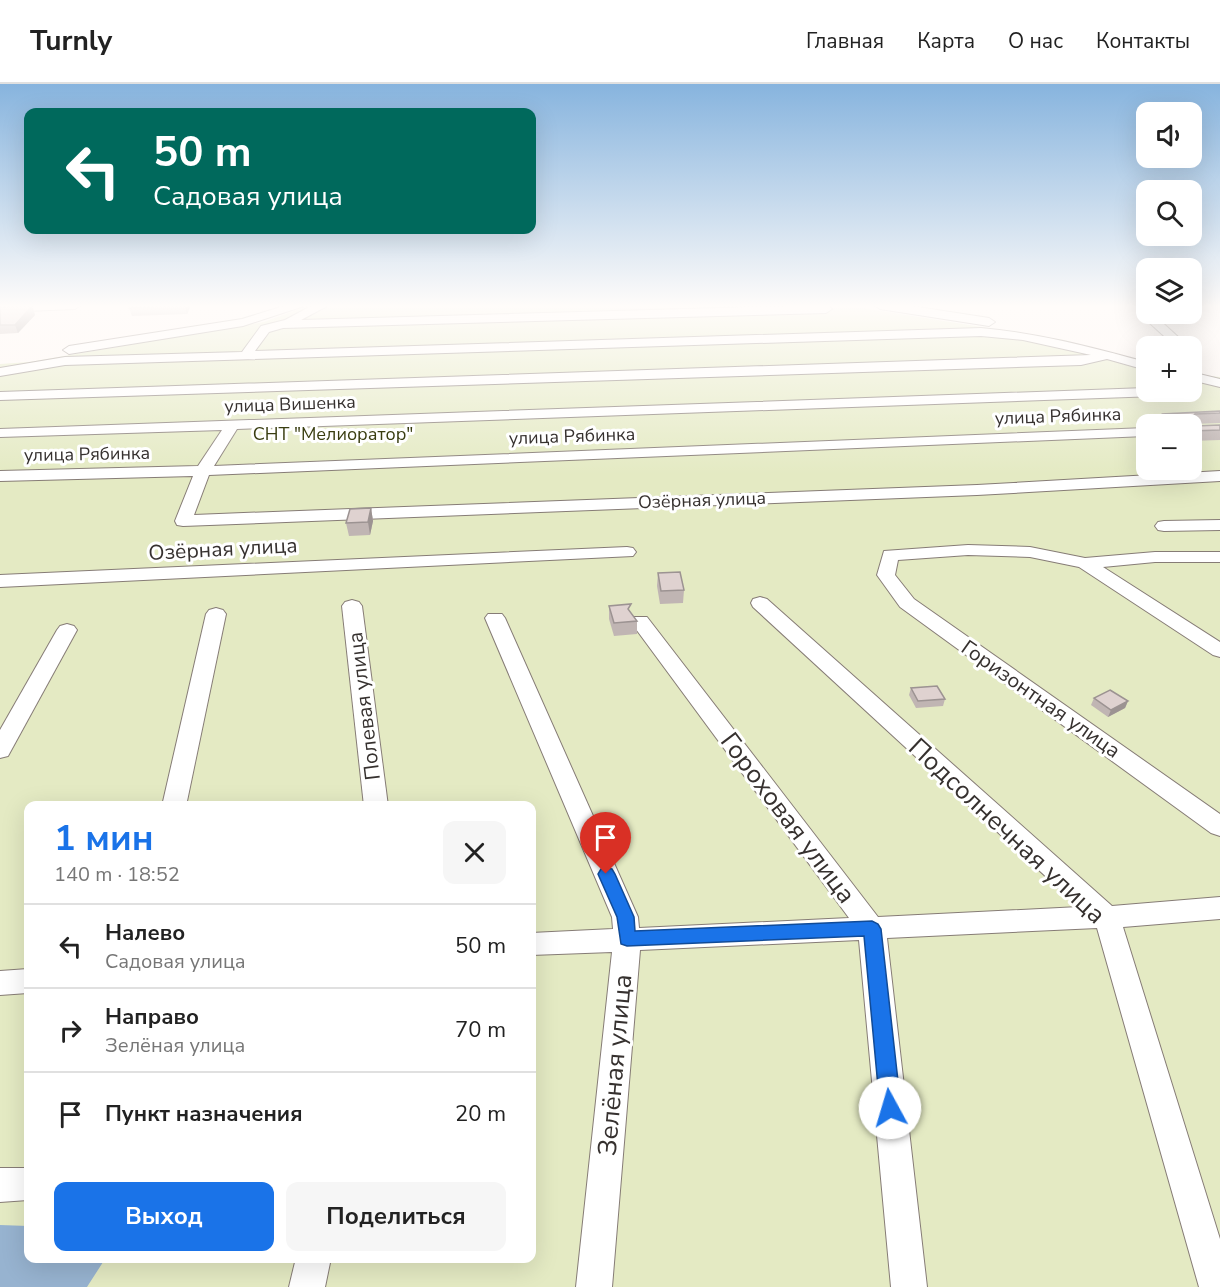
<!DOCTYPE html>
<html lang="ru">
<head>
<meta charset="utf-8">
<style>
  body { margin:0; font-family:"Nunito Sans",sans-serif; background:#f6f6f6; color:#222; height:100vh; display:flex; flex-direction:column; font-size:22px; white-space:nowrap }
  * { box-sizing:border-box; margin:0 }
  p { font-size:20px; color:#767676 }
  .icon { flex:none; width:33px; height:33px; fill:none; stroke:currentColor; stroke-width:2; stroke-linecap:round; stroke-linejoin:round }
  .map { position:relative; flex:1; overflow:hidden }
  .side { position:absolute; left:24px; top:717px; width:512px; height:462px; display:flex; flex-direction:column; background:#fff; border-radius:12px; box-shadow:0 6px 24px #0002 }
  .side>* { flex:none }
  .guide { position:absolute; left:24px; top:24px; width:512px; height:126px; border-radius:12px; box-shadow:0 6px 24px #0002; background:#00695c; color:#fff; overflow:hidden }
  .fabs { position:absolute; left:1136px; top:18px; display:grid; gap:12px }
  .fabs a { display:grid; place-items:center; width:66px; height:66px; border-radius:12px; background:#fff; box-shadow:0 6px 24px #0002; font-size:30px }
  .pin { position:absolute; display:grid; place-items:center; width:51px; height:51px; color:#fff; margin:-62px -26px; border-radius:50% 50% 50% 0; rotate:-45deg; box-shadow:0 0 6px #0007 }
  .pin .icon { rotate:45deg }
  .me { position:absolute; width:66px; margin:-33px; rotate:354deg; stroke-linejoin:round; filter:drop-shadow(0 0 4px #0008) }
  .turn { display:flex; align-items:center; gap:21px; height:126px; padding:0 30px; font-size:27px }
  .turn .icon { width:78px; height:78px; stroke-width:2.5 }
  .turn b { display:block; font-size:42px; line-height:51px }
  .round { display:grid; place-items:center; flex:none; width:63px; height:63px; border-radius:12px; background:#f6f6f6 }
  .head { display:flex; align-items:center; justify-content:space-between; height:102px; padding:0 30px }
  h1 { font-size:36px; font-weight:700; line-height:45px; color:#1a73e8 }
  .action { display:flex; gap:12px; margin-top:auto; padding:12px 30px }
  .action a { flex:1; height:69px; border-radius:12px; background:#1a73e8; color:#fff; font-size:24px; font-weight:700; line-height:69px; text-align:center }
  .action a+a { background:#f6f6f6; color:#222 }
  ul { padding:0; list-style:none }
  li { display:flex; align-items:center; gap:18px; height:84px; padding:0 30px; border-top:2px solid #e0e0e0 }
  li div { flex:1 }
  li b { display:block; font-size:22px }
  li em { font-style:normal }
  header { display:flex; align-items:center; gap:36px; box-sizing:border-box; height:84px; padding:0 30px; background:#fff; border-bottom:2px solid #e0e0e0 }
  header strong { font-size:28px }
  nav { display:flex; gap:33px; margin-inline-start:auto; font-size:21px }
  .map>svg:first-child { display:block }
</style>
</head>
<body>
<header>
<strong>Turnly</strong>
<nav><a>Главная</a><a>Карта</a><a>О нас</a><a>Контакты</a></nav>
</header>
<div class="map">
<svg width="1220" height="1203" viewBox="0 0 1220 1203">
  <rect width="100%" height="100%" fill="#fef8f4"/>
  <path fill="#e4eac3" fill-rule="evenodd" d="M310,221h534l220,35 82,22v30h45v-18l29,3v910h-1220v-923l29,-2 235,-40zM1146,340h45v46h-45zM28,722h503v452h-503z"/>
  <polygon fill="#97b3d0" points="0,1141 28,1142 28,1174 105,1175 87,1203 0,1203"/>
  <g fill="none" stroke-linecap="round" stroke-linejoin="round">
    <defs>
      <g id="minor">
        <polygon points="0,221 81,221 75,225 0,228"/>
        <polygon points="287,221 307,221 243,242 69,270 63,266 69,262 242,235"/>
        <path d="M313,221h16l-28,15 525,-15 6,4 -6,4 -543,15 -14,4 -14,19 726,-23c57,5 110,19 165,34v8l-39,-11 -26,6 -1081,35v-8l1091,-37 -68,-15 -42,-4 -916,29 -65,11v-8l65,-11 177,-5 19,-26 24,-6z"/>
        <polygon points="874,221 905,221 989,234 995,238 989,242 880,225"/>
        <polygon points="1143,227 1153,230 1188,262 1175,262 1143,233"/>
        <polygon points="1191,288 1220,295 1220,303 1191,296"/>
        <polygon points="1146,304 1146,308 1164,308 1157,312 237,345 214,382 1146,344 1146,352 209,391 194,431 977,401 1220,387 1220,397 977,411 183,442 177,441 175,437 193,392 0,397 0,387 198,382 222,346 0,353 0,345"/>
        <polygon points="1220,436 1220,446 1164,447 1158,446 1155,442 1158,438 1164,437"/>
        <polygon points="968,461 1030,463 1085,474 1155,468 1220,468 1220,478 1155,478 1103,483 1220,558 1220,573 1213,571 1079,483 1030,473 968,471 898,476 895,491 914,515 1220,730 1220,752 1211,749 900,523 877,491 884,467"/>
        <polygon points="627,463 633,464 636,468 633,472 0,503 0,491"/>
        <polygon points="760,513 767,515 1112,822 1220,813 1220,835 1123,843 1220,1155 1220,1203 1199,1203 1097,844 887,854 927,1203 891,1203 859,856 640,866 612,1203 576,1203 612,868 531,871 531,849 613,845 612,833 485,534 488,530 502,530 505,534 638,833 639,844 849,834 630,537 633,533 647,533 878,833 1079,823 753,523 751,519 753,515"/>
        <polygon points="352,516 359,518 362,522 388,722 364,722 342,522 345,518"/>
        <polygon points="216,524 223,526 226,530 186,722 162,722 206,530 209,526"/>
        <polygon points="67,540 74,542 77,546 8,672 0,674 0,646 57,546 60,542"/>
        <polygon points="28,885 28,909 0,911 0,887"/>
        <polygon points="0,1084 28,1084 28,1116 0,1118"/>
        <polygon points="296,1174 331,1174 325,1203 289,1203"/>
      </g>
    </defs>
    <use href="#minor" stroke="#867c76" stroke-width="2"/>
    <use href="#minor" fill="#fff" fill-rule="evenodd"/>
  </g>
  <g fill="#c0b5b3">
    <polygon points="130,221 191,221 187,230 132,232 129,224"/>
    <polygon points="32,222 35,231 18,249 0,250 0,223"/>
    <polygon points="1220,327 1220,339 1194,340 1195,342 1220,341 1220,356 1191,357 1191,340 1160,340 1159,339 1163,330"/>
    <polygon points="371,424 373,437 370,451 349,452 346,439"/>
    <polygon points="658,489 684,506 683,519 660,520 657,502"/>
    <polygon points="609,522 630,528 637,537 637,550 614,552 609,535"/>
    <polygon points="911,604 945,615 943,622 916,624 909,611"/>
    <polygon points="1094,614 1128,617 1125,624 1108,633 1091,621"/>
  </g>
  <g fill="#9c9392">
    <polygon points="185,221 191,221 187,230"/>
    <polygon points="32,222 35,231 18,249 15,241"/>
    <polygon points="371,424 373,437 370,451 368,438"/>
    <polygon points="1128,617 1125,624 1108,633 1111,626"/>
  </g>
  <g fill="#dfd2d0" stroke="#9c9392" stroke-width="1.5">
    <polygon points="130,221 174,221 129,224"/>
    <polygon points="32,222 15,241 0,241 0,223"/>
    <polygon points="1220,327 1220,329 1195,330 1193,332 1195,342 1220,341 1220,346 1191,347 1191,340 1175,340 1163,330"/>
    <polygon points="371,424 368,438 346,439 350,425"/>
    <polygon points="680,488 684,506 661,507 658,489"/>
    <polygon points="631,520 628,525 637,537 614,539 609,522"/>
    <polygon points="937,602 945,615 918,617 911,604"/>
    <polygon points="1110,606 1128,617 1111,626 1094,614"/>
  </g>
  <linearGradient id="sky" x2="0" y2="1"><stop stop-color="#87b4de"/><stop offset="0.57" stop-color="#fffcfa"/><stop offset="1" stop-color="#fffcfa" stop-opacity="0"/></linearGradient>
  <rect width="1220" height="390" fill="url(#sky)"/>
  <polygon fill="#1a73e8" stroke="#114b97" stroke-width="1.5" points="606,784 612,785 615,790 634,833 635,847 872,837 878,840 881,845 901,1024 898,1031 890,1034 883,1031 880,1024 864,852 627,862 621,860 617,833 598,790 601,785"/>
  <g text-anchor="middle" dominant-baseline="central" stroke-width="6" stroke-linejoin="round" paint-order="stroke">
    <g font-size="18" fill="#36312f" stroke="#fff">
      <text transform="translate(290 320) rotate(-2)">улица Вишенка</text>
      <text transform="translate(1058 332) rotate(-2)">улица Рябинка</text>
      <text transform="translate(572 352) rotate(-2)">улица Рябинка</text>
      <text transform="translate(87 370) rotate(-1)">улица Рябинка</text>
      <text transform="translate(702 416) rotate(-2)">Озёрная улица</text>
    </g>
    <g font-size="18" fill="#393d10" stroke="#fff">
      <text x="333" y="350">СНТ "Мелиоратор"</text>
    </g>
    <g font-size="21" fill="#36312f" stroke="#fff">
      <text transform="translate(223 465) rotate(-3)">Озёрная улица</text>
      <text transform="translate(1041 615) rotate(35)">Горизонтная улица</text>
      <text transform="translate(364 622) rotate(-97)">Полевая улица</text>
    </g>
    <g font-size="26" fill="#36312f" stroke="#fff">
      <text transform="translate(788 734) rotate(53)">Гороховая улица</text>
      <text transform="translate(1007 747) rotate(43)">Подсолнечная улица</text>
      <text transform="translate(615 981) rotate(-85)">Зелёная улица</text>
    </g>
  </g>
</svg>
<div class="fabs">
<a><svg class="icon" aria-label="sound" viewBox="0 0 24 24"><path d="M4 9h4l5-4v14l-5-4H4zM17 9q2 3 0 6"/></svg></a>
<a><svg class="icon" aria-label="search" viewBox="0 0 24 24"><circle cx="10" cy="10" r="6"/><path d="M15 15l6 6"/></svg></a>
<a><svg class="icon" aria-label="layers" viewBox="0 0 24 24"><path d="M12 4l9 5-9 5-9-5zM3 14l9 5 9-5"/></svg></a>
<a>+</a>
<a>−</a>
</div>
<div class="pin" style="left:606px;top:790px;background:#d93025"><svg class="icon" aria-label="arrive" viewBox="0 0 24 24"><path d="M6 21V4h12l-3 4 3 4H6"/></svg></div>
<svg class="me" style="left:890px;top:1024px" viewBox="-20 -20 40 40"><circle r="19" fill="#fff"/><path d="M0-13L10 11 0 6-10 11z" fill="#1a73e8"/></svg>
<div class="guide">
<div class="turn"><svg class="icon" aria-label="left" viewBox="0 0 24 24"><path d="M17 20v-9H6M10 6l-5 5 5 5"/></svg><div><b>50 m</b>Садовая улица</div></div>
</div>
<section class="side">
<div class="head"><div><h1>1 мин</h1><p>140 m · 18:52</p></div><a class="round"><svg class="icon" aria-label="close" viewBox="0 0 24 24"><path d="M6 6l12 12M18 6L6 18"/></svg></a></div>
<ul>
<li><svg class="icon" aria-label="left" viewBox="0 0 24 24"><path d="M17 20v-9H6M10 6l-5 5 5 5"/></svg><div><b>Налево</b><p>Садовая улица</p></div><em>50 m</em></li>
<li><svg class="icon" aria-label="right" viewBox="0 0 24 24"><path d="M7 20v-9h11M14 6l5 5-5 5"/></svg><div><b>Направо</b><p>Зелёная улица</p></div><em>70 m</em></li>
<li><svg class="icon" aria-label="arrive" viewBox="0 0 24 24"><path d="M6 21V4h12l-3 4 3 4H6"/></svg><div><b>Пункт назначения</b></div><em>20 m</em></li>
</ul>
<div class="action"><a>Выход</a><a>Поделиться</a></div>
</section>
</div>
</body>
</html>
